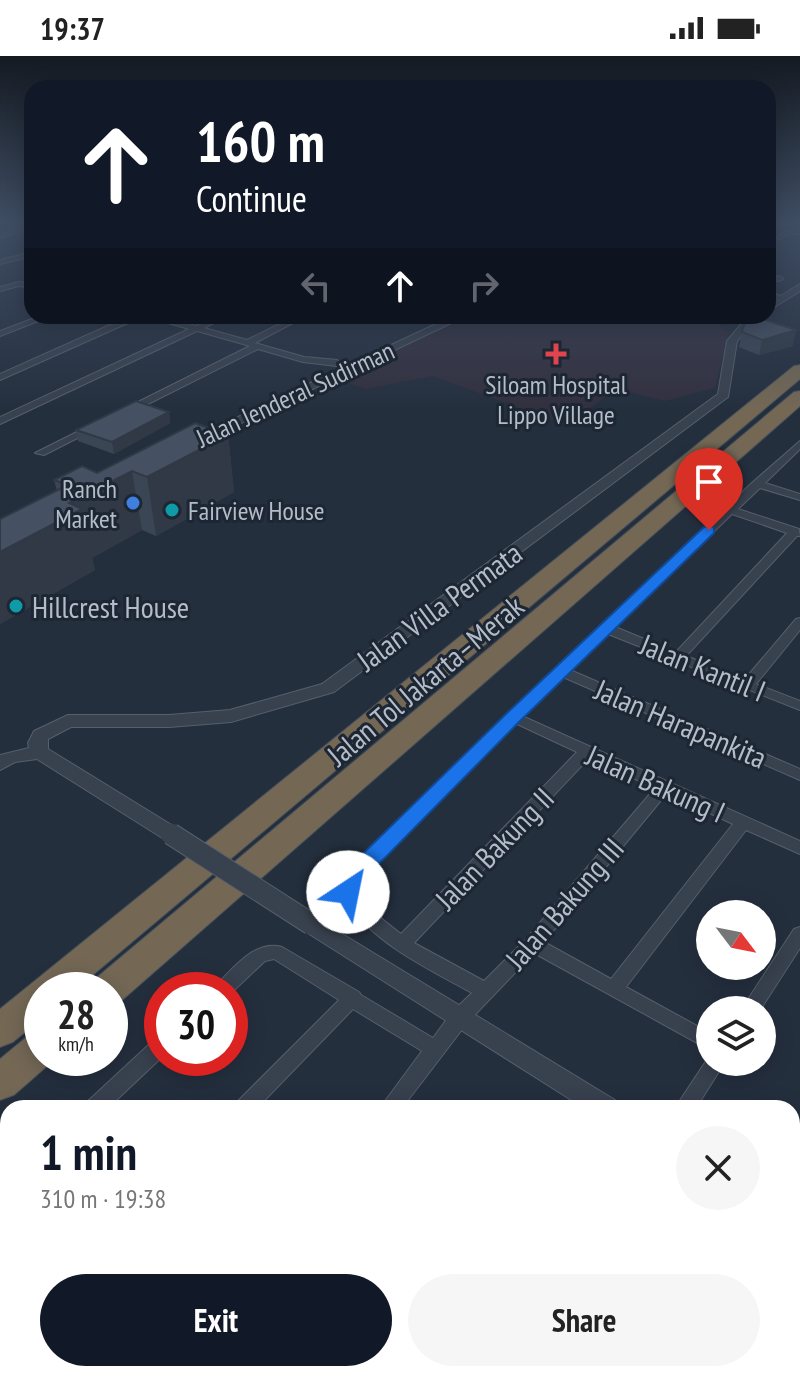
<!DOCTYPE html>
<html lang="en">
<head>
<meta charset="utf-8">
<style>
  body { margin:0; font-family:"PT Sans Narrow",sans-serif; background:#f6f6f6; color:#222; height:100vh; display:flex; flex-direction:column; font-size:30px; white-space:nowrap }
  * { box-sizing:border-box; margin:0 }
  p { font-size:26px; color:#767676 }
  .icon { flex:none; width:44px; height:44px; fill:none; stroke:currentColor; stroke-width:2; stroke-linecap:round; stroke-linejoin:round }
  .map { position:relative; flex:1; overflow:hidden }
  .details { position:absolute; left:0px; top:1044px; width:800px; height:282px; display:flex; flex-direction:column; background:#fff; border-radius:24px 24px 0 0; box-shadow:0 4px 20px #0003 }
  .details>* { flex:none }
  .top-card { position:absolute; left:24px; top:24px; width:752px; height:244px; border-radius:24px; box-shadow:0 4px 20px #0003; background:#111827; color:#fff; overflow:hidden }
  .needle { width:52px; rotate:122deg }
  .tools { position:absolute; left:696px; top:844px; display:grid; gap:16px }
  .tools a { display:grid; place-items:center; width:80px; height:80px; border-radius:50%; background:#fff; box-shadow:0 4px 20px #0003; font-size:40px }
  .speed { position:absolute; left:24px; top:916px; display:flex; gap:16px; font-size:40px; font-weight:700; text-align:center }
  .speed>* { display:grid; place-content:center; width:104px; height:104px; border-radius:50%; background:#fff; box-shadow:0 4px 20px #0003; line-height:1 }
  .speed small { font-size:20px; font-weight:400 }
  .speed .limit { border:12px solid #d22; background:#fff; color:#111 }
  .pin { position:absolute; display:grid; place-items:center; width:68px; height:68px; color:#fff; margin:-82px -34px; border-radius:50% 50% 50% 0; rotate:-45deg; box-shadow:0 0 8px #0007 }
  .pin .icon { rotate:45deg }
  .me { position:absolute; width:88px; margin:-44px; rotate:34deg; stroke-linejoin:round; filter:drop-shadow(0 0 6px #0008) }
  .turn { display:flex; align-items:center; gap:28px; height:168px; padding:0 40px; font-size:36px }
  .turn .icon { width:104px; height:104px; stroke-width:2.5 }
  .turn b { display:block; font-size:56px; line-height:68px }
  .lanes { display:flex; align-items:center; height:76px; padding:0 40px; background:#0003; justify-content:center; gap:40px; direction:ltr }
  .lanes .off { opacity:.35 }
  .round { display:grid; place-items:center; flex:none; width:84px; height:84px; border-radius:42px; background:#f6f6f6 }
  .overview { display:flex; align-items:center; justify-content:space-between; height:136px; padding:0 40px }
  h1 { font-size:48px; font-weight:700; line-height:60px; color:#111827 }
  .primary-button { display:flex; gap:16px; margin-top:auto; padding:16px 40px }
  .primary-button a { flex:1; height:92px; border-radius:48px; background:#111827; color:#fff; font-size:32px; font-weight:700; line-height:92px; text-align:center }
  .primary-button a+a { background:#f6f6f6; color:#222 }
  .status { display:flex; justify-content:space-between; align-items:center; height:56px; padding:0 40px; background:#fff; direction:ltr }
  .status svg { height:22px; fill:currentColor }
  .map>svg:first-child { display:block }
</style>
</head>
<body>
<div class="status"><b>19:37</b><svg viewBox="0 0 49 12"><path d="M0 12V9h3v3zM5 12V6h3v6zM10 12V3h3v9zM15 12V0h3v12zM26 1h20v11H26zM47 4h2v5h-2z"/></svg></div>
<div class="map">
<svg width="800" height="1325" viewBox="0 0 800 1325">
  <rect width="100%" height="100%" fill="#242f3e"/>
  <polygon fill="#32303f" points="468,260 707,260 729,276 715,332 665,345 615,333 570,368 563,368 432,320 366,333 336,323"/>
  <g fill="none" stroke-linecap="round" stroke-linejoin="round">
    <defs>
      <g id="minor">
        <polygon points="32,168 32,172 0,182 0,178"/>
        <polygon points="800,174 800,178 788,178 780,184 777,182 784,175"/>
        <polygon points="32,196 32,200 0,208 0,204"/>
        <polygon points="768,219 782,221 783,223 779,225 768,223"/>
        <polygon points="19,226 32,227 32,231 19,230 0,235 0,231"/>
        <polygon points="768,237 779,239 780,241 776,243 768,241"/>
        <polygon points="40,260 51,260 0,280 0,275"/>
        <polygon points="130,260 161,260 196,270 217,260 227,260 204,272 247,284 296,260 306,260 255,287 304,301 337,304 341,307 337,310 303,306 258,293 132,356 126,356 126,352 250,290 197,275 0,368 0,361 189,273 158,264 139,262 0,324 0,318"/>
        <polygon points="89,370 97,372 44,399 35,397"/>
        <path d="M800,385v8l-35,34 35,11v6l-40,-12 -22,21 61,20 1,7h-3l-111,120 59,23 51,-60 4,-1v12l-44,54 44,17v9l-192,-76 -38,36 230,99v11l-237,-103 -41,39 278,125v13l-54,-24 -120,157 84,46v17l-176,-97 -67,70 -65,85h-22l42,-57 -69,-42 -96,99h-23l3,-6 102,-102 -65,-41 -9,2 -35,33v-4h-17l3,-5c17,-16 39,-46 66,-38l77,45 2,3 72,43 20,-27 19,-18c-48,-27 -103,-51 -132,-101l4,-16 257,-251 152,-143zM732,458l55,19 -111,119 -61,-25zM515,667l62,29 -176,182 -19,-15 -26,-28 2,-9zM589,702l66,30 -129,151 -42,42 -70,-38zM667,737l66,31 -122,155 -67,-37z"/>
        <polygon points="800,871 800,892 760,954 741,954 794,873"/>
        <polygon points="162,981 162,1001 108,1052 84,1052 87,1046 155,983"/>
        <polygon points="710,999 710,1006 725,1006 696,1052 675,1052"/>
        <polygon points="8,1121 8,1145 0,1148 0,1124"/>
        <polygon points="792,1162 800,1164 800,1186 792,1184"/>
        <polygon points="0,1291 8,1294 8,1318 28,1318 31,1325 4,1325 0,1321"/>
        <polygon points="136,1318 163,1318 160,1325 133,1325"/>
        <polygon points="299,1318 326,1318 323,1325 296,1325"/>
        <polygon points="484,1318 510,1318 507,1325 481,1325"/>
      </g>
      <g id="tertiary">
        <polygon points="800,228 800,235 768,255 768,248"/>
        <polygon points="453,260 466,260 199,387 189,384"/>
        <polygon points="748,260 758,260 737,285 728,341 334,636 231,666 169,671 71,671 48,683 48,693 178,773 181,778 178,783 164,783 37,703 15,706 0,714 0,699 29,692 28,687 34,675 68,659 169,659 230,654 322,628 718,338 727,285"/>
        <polygon points="311,859 615,1044 619,1052 584,1052 303,874 300,868 303,862"/>
        <polygon points="792,1119 800,1121 800,1147 792,1145"/>
        <polygon points="564,1318 596,1318 593,1325 562,1325"/>
      </g>
      <g id="motorway">
        <polygon points="800,309 800,323 75,934 42,934 42,962 13,986 0,991 0,953 794,310"/>
        <polygon points="800,335 800,350 121,945 110,948 110,934 90,934 95,923 794,336"/>
        <polygon points="42,975 42,1002 55,1003 14,1039 0,1044 0,1003 29,979"/>
      </g>
    </defs>
    <use href="#minor" stroke="#565f6c" stroke-width="2"/>
    <use href="#tertiary" stroke="#565f6c" stroke-width="2"/>
    <use href="#motorway" stroke="#434c59" stroke-width="2"/>
    <use href="#minor" fill="#38414e" fill-rule="evenodd"/>
    <use href="#tertiary" fill="#38414e" fill-rule="evenodd"/>
    <use href="#motorway" fill="#746855" fill-rule="evenodd"/>
    <defs>
      <polyline id="tertiary-bridge" points="171,778 311,868"/>
    </defs>
    <use href="#tertiary-bridge" stroke="#565f6c" stroke-width="23" stroke-linecap="butt"/>
    <use href="#tertiary-bridge" stroke="#38414e" stroke-width="21"/>
  </g>
  <g fill="#3b4654">
    <polygon points="742,276 793,290 759,299 739,291"/>
    <polygon points="169,356 170,367 114,398 78,385 76,374"/>
    <polygon points="228,379 234,436 156,480 142,474 92,502 95,514 0,568 0,463 57,435 54,424 97,417"/>
  </g>
  <g fill="#303945">
    <polygon points="796,274 793,290 759,299 762,284"/>
    <polygon points="169,356 170,367 114,398 112,386"/>
    <polygon points="228,379 234,436 156,480 147,421"/>
    <polygon points="132,415 142,474 92,502 95,514 0,568 0,496 69,447"/>
  </g>
  <g fill="#455162" stroke="#303945" stroke-width="2">
    <polygon points="756,261 796,274 762,284 742,276 744,269"/>
    <polygon points="136,345 169,356 112,386 76,374"/>
    <polygon points="195,367 228,379 147,421 132,415 69,447 82,453 0,496 0,463 68,429 54,424 82,410 97,417"/>
  </g>
  <linearGradient id="sky" x2="0" y2="1"><stop stop-color="#141a22"/><stop offset="0.47" stop-color="#3f4d63"/><stop offset="1" stop-color="#3f4d63" stop-opacity="0"/></linearGradient>
  <rect width="800" height="354" fill="url(#sky)"/>
  <polygon fill="#1a73e8" stroke="#114b97" stroke-width="2" points="709,470 714,471 714,477 519,666 360,827 356,842 348,844 341,842 337,836 342,818 507,657 704,471"/>
  <path fill="#e0444e" stroke="#1d2633" stroke-width="3" d="M552 286h8v8h8v8h-8v8h-8v-8h-8v-8h8z"/>
  <circle fill="#3f7fe0" stroke="#1d2633" stroke-width="3" cx="133" cy="447" r="8"/>
  <g fill="#0f9aa8" stroke="#1d2633" stroke-width="3">
    <circle cx="172" cy="454" r="8"/>
    <circle cx="16" cy="550" r="8"/>
  </g>
  <g text-anchor="middle" dominant-baseline="central" stroke-width="6" stroke-linejoin="round" paint-order="stroke">
    <g font-size="26" fill="#b4bcc9" stroke="#1d2633">
      <text x="556" y="328">Siloam Hospital<tspan x="556" dy="30">Lippo Village</tspan></text>
      <text x="117" y="432" text-anchor="end">Ranch<tspan x="117" dy="30">Market</tspan></text>
      <text x="188" y="454" text-anchor="start">Fairview House</text>
    </g>
    <g font-size="26" fill="#b4bcc9" stroke="#1d2633">
      <text transform="translate(295 338) rotate(-25)">Jalan Jenderal Sudirman</text>
    </g>
    <g font-size="30" fill="#b4bcc9" stroke="#1d2633" text-anchor="start">
      <text x="32" y="550">Hillcrest House</text>
    </g>
    <g font-size="30" fill="#b4bcc9" stroke="#1d2633">
      <text transform="translate(439 550) rotate(-36)">Jalan Villa Permata</text>
      <text transform="translate(703 611) rotate(22)">Jalan Kantil I</text>
      <text transform="translate(425 624) rotate(-40)">Jalan Tol Jakarta–Merak</text>
      <text transform="translate(681 667) rotate(23)">Jalan Harapankita</text>
      <text transform="translate(656 727) rotate(24)">Jalan Bakung I</text>
      <text transform="translate(494 792) rotate(-46)">Jalan Bakung II</text>
      <text transform="translate(564 847) rotate(-49)">Jalan Bakung III</text>
    </g>
  </g>
</svg>
<div class="tools">
<a><svg class="needle" viewBox="-14 -14 28 28"><path d="M0-13l5 13h-10z" fill="#e53935"/><path d="M0 13l5-13h-10z" fill="#767676"/></svg></a>
<a><svg class="icon" aria-label="layers" viewBox="0 0 24 24"><path d="M12 4l9 5-9 5-9-5zM3 14l9 5 9-5"/></svg></a>
</div>
<div class="speed"><div>28<small>km/h</small></div><div class="limit">30</div></div>
<div class="pin" style="left:709px;top:474px;background:#d93025"><svg class="icon" aria-label="arrive" viewBox="0 0 24 24"><path d="M6 21V4h12l-3 4 3 4H6"/></svg></div>
<svg class="me" style="left:348px;top:836px" viewBox="-20 -20 40 40"><circle r="19" fill="#fff"/><path d="M0-13L10 11 0 6-10 11z" fill="#1a73e8"/></svg>
<div class="top-card">
<div class="turn"><svg class="icon" aria-label="ahead" viewBox="0 0 24 24"><path d="M12 20V5M6 11l6-6 6 6"/></svg><div><b>160 m</b>Continue</div></div>
<div class="lanes"><svg class="icon off" aria-label="left" viewBox="0 0 24 24"><path d="M17 20v-9H6M10 6l-5 5 5 5"/></svg><svg class="icon" aria-label="ahead" viewBox="0 0 24 24"><path d="M12 20V5M6 11l6-6 6 6"/></svg><svg class="icon off" aria-label="right" viewBox="0 0 24 24"><path d="M7 20v-9h11M14 6l5 5-5 5"/></svg></div>
</div>
<section class="details">
<div class="overview"><div><h1>1 min</h1><p>310 m · 19:38</p></div><a class="round"><svg class="icon" aria-label="close" viewBox="0 0 24 24"><path d="M6 6l12 12M18 6L6 18"/></svg></a></div>
<div class="primary-button"><a>Exit</a><a>Share</a></div>
</section>
</div>
</body>
</html>
